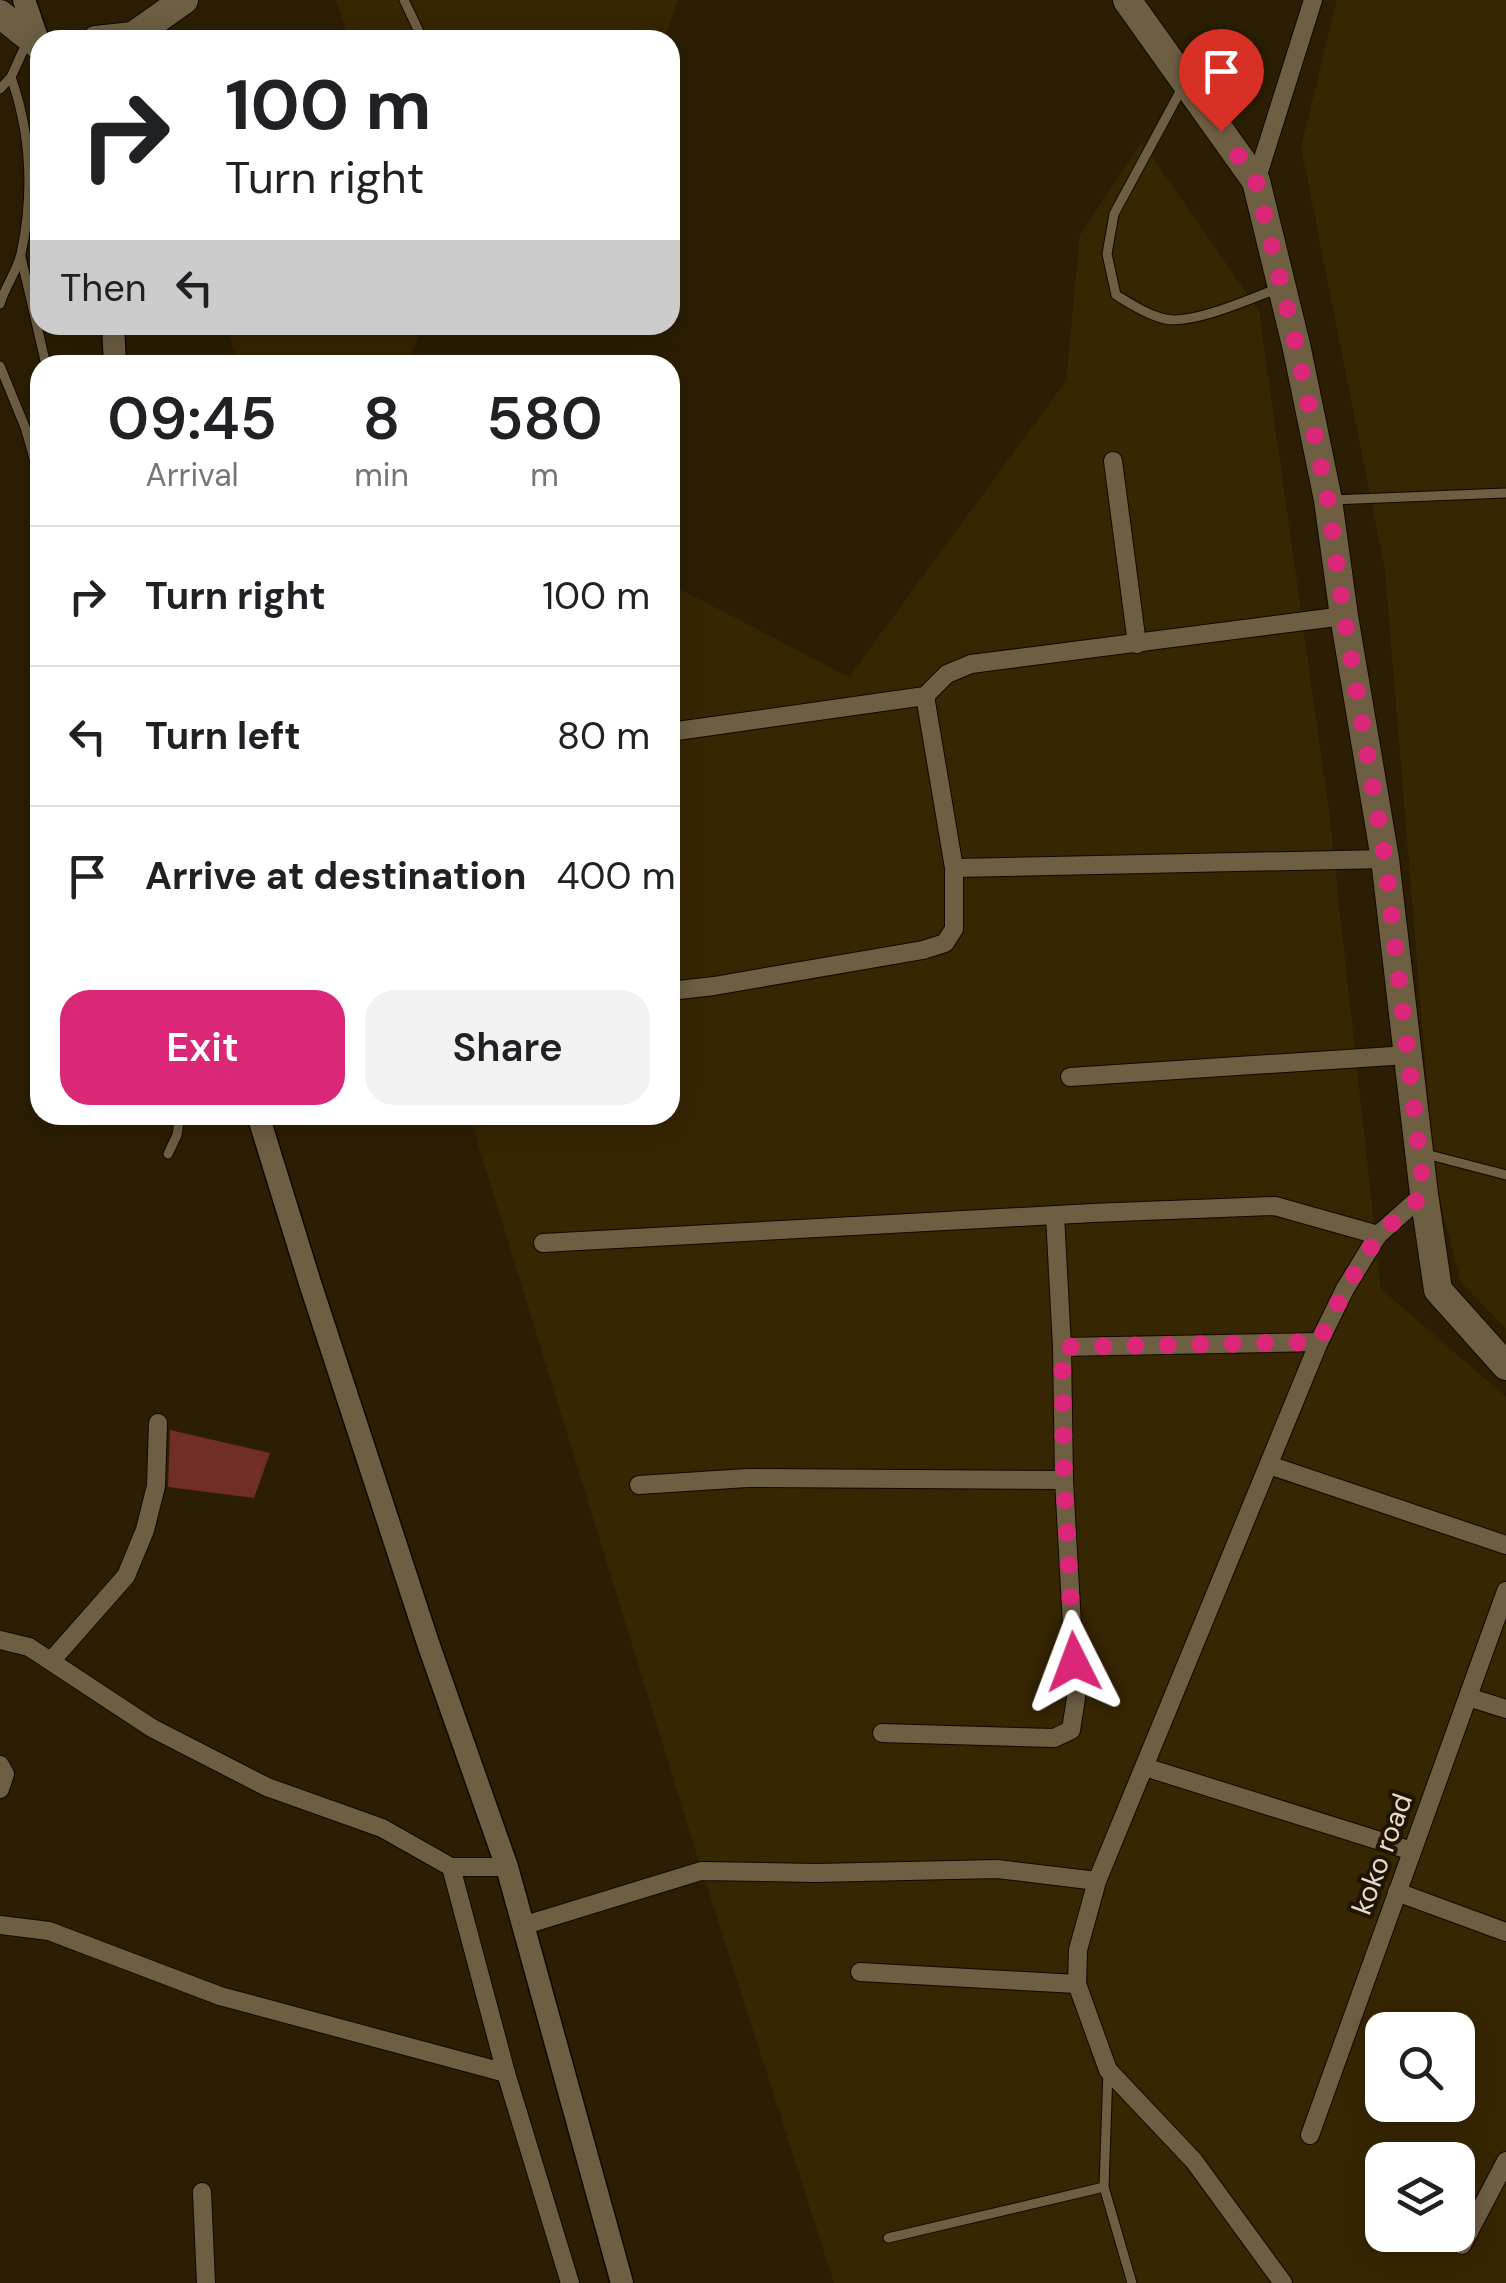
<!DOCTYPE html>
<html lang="en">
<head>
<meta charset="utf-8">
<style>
  body { margin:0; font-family:"DM Sans",sans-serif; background:#f2f2f2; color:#202124; height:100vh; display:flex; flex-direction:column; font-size:38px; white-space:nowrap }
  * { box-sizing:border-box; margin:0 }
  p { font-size:32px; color:#757577 }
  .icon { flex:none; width:55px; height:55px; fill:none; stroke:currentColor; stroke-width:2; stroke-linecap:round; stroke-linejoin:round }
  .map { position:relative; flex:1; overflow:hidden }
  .sheet { position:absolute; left:30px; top:355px; width:650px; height:770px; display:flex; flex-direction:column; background:#fff; border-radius:30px; box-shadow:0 5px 25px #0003 }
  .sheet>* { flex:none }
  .guide { position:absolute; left:30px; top:30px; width:650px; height:305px; border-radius:30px; box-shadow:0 5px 25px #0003; background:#fff; color:#202124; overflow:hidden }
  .controls { position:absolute; left:1365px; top:2012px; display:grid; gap:20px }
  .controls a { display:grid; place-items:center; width:110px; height:110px; border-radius:20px; background:#fff; box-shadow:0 5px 25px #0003; font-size:50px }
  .pin { position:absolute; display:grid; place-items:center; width:85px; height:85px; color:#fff; margin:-102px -42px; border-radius:50% 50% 50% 0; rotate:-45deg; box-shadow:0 0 10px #0007 }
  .pin .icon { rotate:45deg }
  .me { position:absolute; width:110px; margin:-55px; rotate:357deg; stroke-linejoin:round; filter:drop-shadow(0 0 8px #0008) }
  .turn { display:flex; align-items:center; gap:35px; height:210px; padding:0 30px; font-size:45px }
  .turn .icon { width:130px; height:130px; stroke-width:2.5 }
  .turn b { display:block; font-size:70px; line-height:85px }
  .then { display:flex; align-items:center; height:95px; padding:0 30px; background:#0003; gap:20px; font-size:38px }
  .eta { display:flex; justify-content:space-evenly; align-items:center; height:170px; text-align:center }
  .eta b { font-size:60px; font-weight:600; line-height:70px }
  .button { display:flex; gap:20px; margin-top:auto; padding:20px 30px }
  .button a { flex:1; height:115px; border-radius:30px; background:#db2777; color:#fff; font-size:40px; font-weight:600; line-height:115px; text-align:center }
  .button a+a { background:#f2f2f2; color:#202124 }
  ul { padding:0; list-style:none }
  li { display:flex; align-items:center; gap:30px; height:140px; padding:0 30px; border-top:2px solid #e0e0e0 }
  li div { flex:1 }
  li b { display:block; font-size:38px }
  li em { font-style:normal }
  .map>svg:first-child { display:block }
</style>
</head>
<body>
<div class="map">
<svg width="1506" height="2283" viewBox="0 0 1506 2283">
  <rect width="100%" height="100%" fill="#2b1e03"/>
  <g fill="#372602" fill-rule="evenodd">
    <polygon points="336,0 678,0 664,40 341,40 347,34"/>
    <polygon points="1337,0 1506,0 1506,1329 1461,1282 1435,1182 1385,571 1301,147"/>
    <path d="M1142,142l117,169 70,500 52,478 125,108v886h-672l-140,-437 -225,-731h201v-531l179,93 217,-296 14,-146zM1382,2030h76v75h-76zM1382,2160h76v75h-76z"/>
    <polygon points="226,325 424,325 406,365 239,365"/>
  </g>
  <polygon fill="#702e26" points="170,1430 270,1453 254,1498 168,1487"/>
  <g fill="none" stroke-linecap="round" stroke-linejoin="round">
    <defs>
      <g id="service">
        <polyline points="404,0 423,40"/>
        <path d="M1182,88l-68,126 -7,40 9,41c15,9 32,20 49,24 28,6 87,-21 114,-31"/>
        <polyline points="0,89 11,77 28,40"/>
        <polyline points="21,257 46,365"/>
        <path d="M0,304c5,-17 17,-33 21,-50 13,-60 10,-120 -10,-177"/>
        <polyline points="0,366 25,427 40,479"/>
        <polyline points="1331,500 1506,493"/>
        <polyline points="1422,1153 1506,1175"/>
        <polyline points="168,1154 177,1135 180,1115"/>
        <polyline points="1108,2070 1104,2187 1132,2283"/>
        <polyline points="888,2238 1104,2187"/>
      </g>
      <g id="minor">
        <polyline points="1256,181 1313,0"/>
        <polyline points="1113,461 1137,644"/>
        <polyline points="925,696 954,868 1385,859"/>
        <polyline points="670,732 925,696 947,674 971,664 1344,616"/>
        <polyline points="670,991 714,986 923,950 945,943 954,929 954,868"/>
        <polyline points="1070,1077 1408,1055"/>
        <polyline points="1055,1215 1062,1347"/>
        <polyline points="543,1243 1092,1213 1275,1206 1378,1235"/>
        <polyline points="1269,1465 1506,1545"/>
        <polyline points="639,1485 747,1478 1064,1480 1062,1347 1319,1342"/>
        <polyline points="0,1640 29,1647 152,1728 267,1787 382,1828 451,1867 507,1867"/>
        <polyline points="52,1660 126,1576 145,1530 156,1486 158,1423"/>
        <polyline points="1468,1697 1506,1709"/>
        <polyline points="882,1733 1054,1738 1071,1730 1076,1698 1064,1480"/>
        <polyline points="0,1765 5,1774 0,1789"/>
        <polyline points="1145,1767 1412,1851"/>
        <polyline points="1397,1892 1506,1932"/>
        <polyline points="0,1925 49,1931 220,1996 506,2073 451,1867"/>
        <polyline points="522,1926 701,1871 816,1873 997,1869 1097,1881"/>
        <polyline points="860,1972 1077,1984"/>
        <polyline points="506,2073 570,2283"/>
        <polyline points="1310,2135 1506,1591"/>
        <polyline points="202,2192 206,2283"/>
        <polyline points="1462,2245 1506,2161"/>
        <polyline points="1283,2283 1194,2161 1108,2070 1077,1984 1078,1950 1097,1881 1319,1342 1345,1289 1378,1235 1424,1194"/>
      </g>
      <g id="tertiary">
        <polyline points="24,0 40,46"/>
        <polyline points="113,325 115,365"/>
        <polyline points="258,1115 310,1283 429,1646 507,1867 622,2283"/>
      </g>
      <g id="secondary">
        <polyline points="1127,0 1256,181 1297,349 1328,500 1344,616 1385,859 1424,1194 1438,1290 1506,1366"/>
        <polyline points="0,14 40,46"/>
        <polyline points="96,40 133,36 184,0"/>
      </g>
    </defs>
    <use href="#service" stroke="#130700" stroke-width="11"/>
    <use href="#minor" stroke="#130700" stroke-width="20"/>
    <use href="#tertiary" stroke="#130700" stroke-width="25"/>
    <use href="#secondary" stroke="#130700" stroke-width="30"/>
    <use href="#service" stroke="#6e5f43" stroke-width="9"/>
    <use href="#minor" stroke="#6e5f43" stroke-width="18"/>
    <use href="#tertiary" stroke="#6e5f43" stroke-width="22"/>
    <use href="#secondary" stroke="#6e5f43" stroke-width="28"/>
  </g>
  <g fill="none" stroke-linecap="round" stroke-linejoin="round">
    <polyline stroke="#db2777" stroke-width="18" stroke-dasharray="0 32.4" points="1074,1662 1064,1480 1062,1347 1319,1342 1345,1289 1378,1236 1424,1194 1385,859 1344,616 1328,500 1297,349 1256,181 1221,131"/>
  </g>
  <g text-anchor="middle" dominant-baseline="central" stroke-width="8" stroke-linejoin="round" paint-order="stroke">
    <g font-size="28" fill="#e5dccd" stroke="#211400">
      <text transform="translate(1382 1854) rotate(-70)">koko road</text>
    </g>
  </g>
</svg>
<div class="controls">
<a><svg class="icon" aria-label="search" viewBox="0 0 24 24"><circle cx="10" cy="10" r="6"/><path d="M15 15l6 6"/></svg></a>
<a><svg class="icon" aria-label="layers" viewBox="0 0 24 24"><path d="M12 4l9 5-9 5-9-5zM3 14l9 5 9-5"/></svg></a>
</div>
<div class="pin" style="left:1221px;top:131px;background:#d93025"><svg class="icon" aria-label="arrive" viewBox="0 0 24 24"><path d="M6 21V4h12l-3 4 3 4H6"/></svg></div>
<svg class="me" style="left:1074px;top:1662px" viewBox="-20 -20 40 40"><path d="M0-17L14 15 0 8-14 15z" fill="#db2777" stroke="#fff" stroke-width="4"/></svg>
<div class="guide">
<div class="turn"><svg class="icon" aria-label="right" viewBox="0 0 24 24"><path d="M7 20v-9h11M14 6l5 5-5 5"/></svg><div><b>100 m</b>Turn right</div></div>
<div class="then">Then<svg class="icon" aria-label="left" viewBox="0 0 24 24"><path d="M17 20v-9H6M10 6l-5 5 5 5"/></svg></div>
</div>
<section class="sheet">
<div class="eta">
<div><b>09:45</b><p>Arrival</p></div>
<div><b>8</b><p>min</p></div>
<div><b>580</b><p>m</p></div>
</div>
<ul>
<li><svg class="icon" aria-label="right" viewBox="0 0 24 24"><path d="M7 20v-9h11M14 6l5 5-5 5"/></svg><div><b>Turn right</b></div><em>100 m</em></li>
<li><svg class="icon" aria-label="left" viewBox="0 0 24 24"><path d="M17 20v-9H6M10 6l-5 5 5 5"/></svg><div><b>Turn left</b></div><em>80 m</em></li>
<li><svg class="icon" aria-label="arrive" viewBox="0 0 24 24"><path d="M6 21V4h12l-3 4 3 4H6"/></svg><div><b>Arrive at destination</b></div><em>400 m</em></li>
</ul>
<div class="button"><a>Exit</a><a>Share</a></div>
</section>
</div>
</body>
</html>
